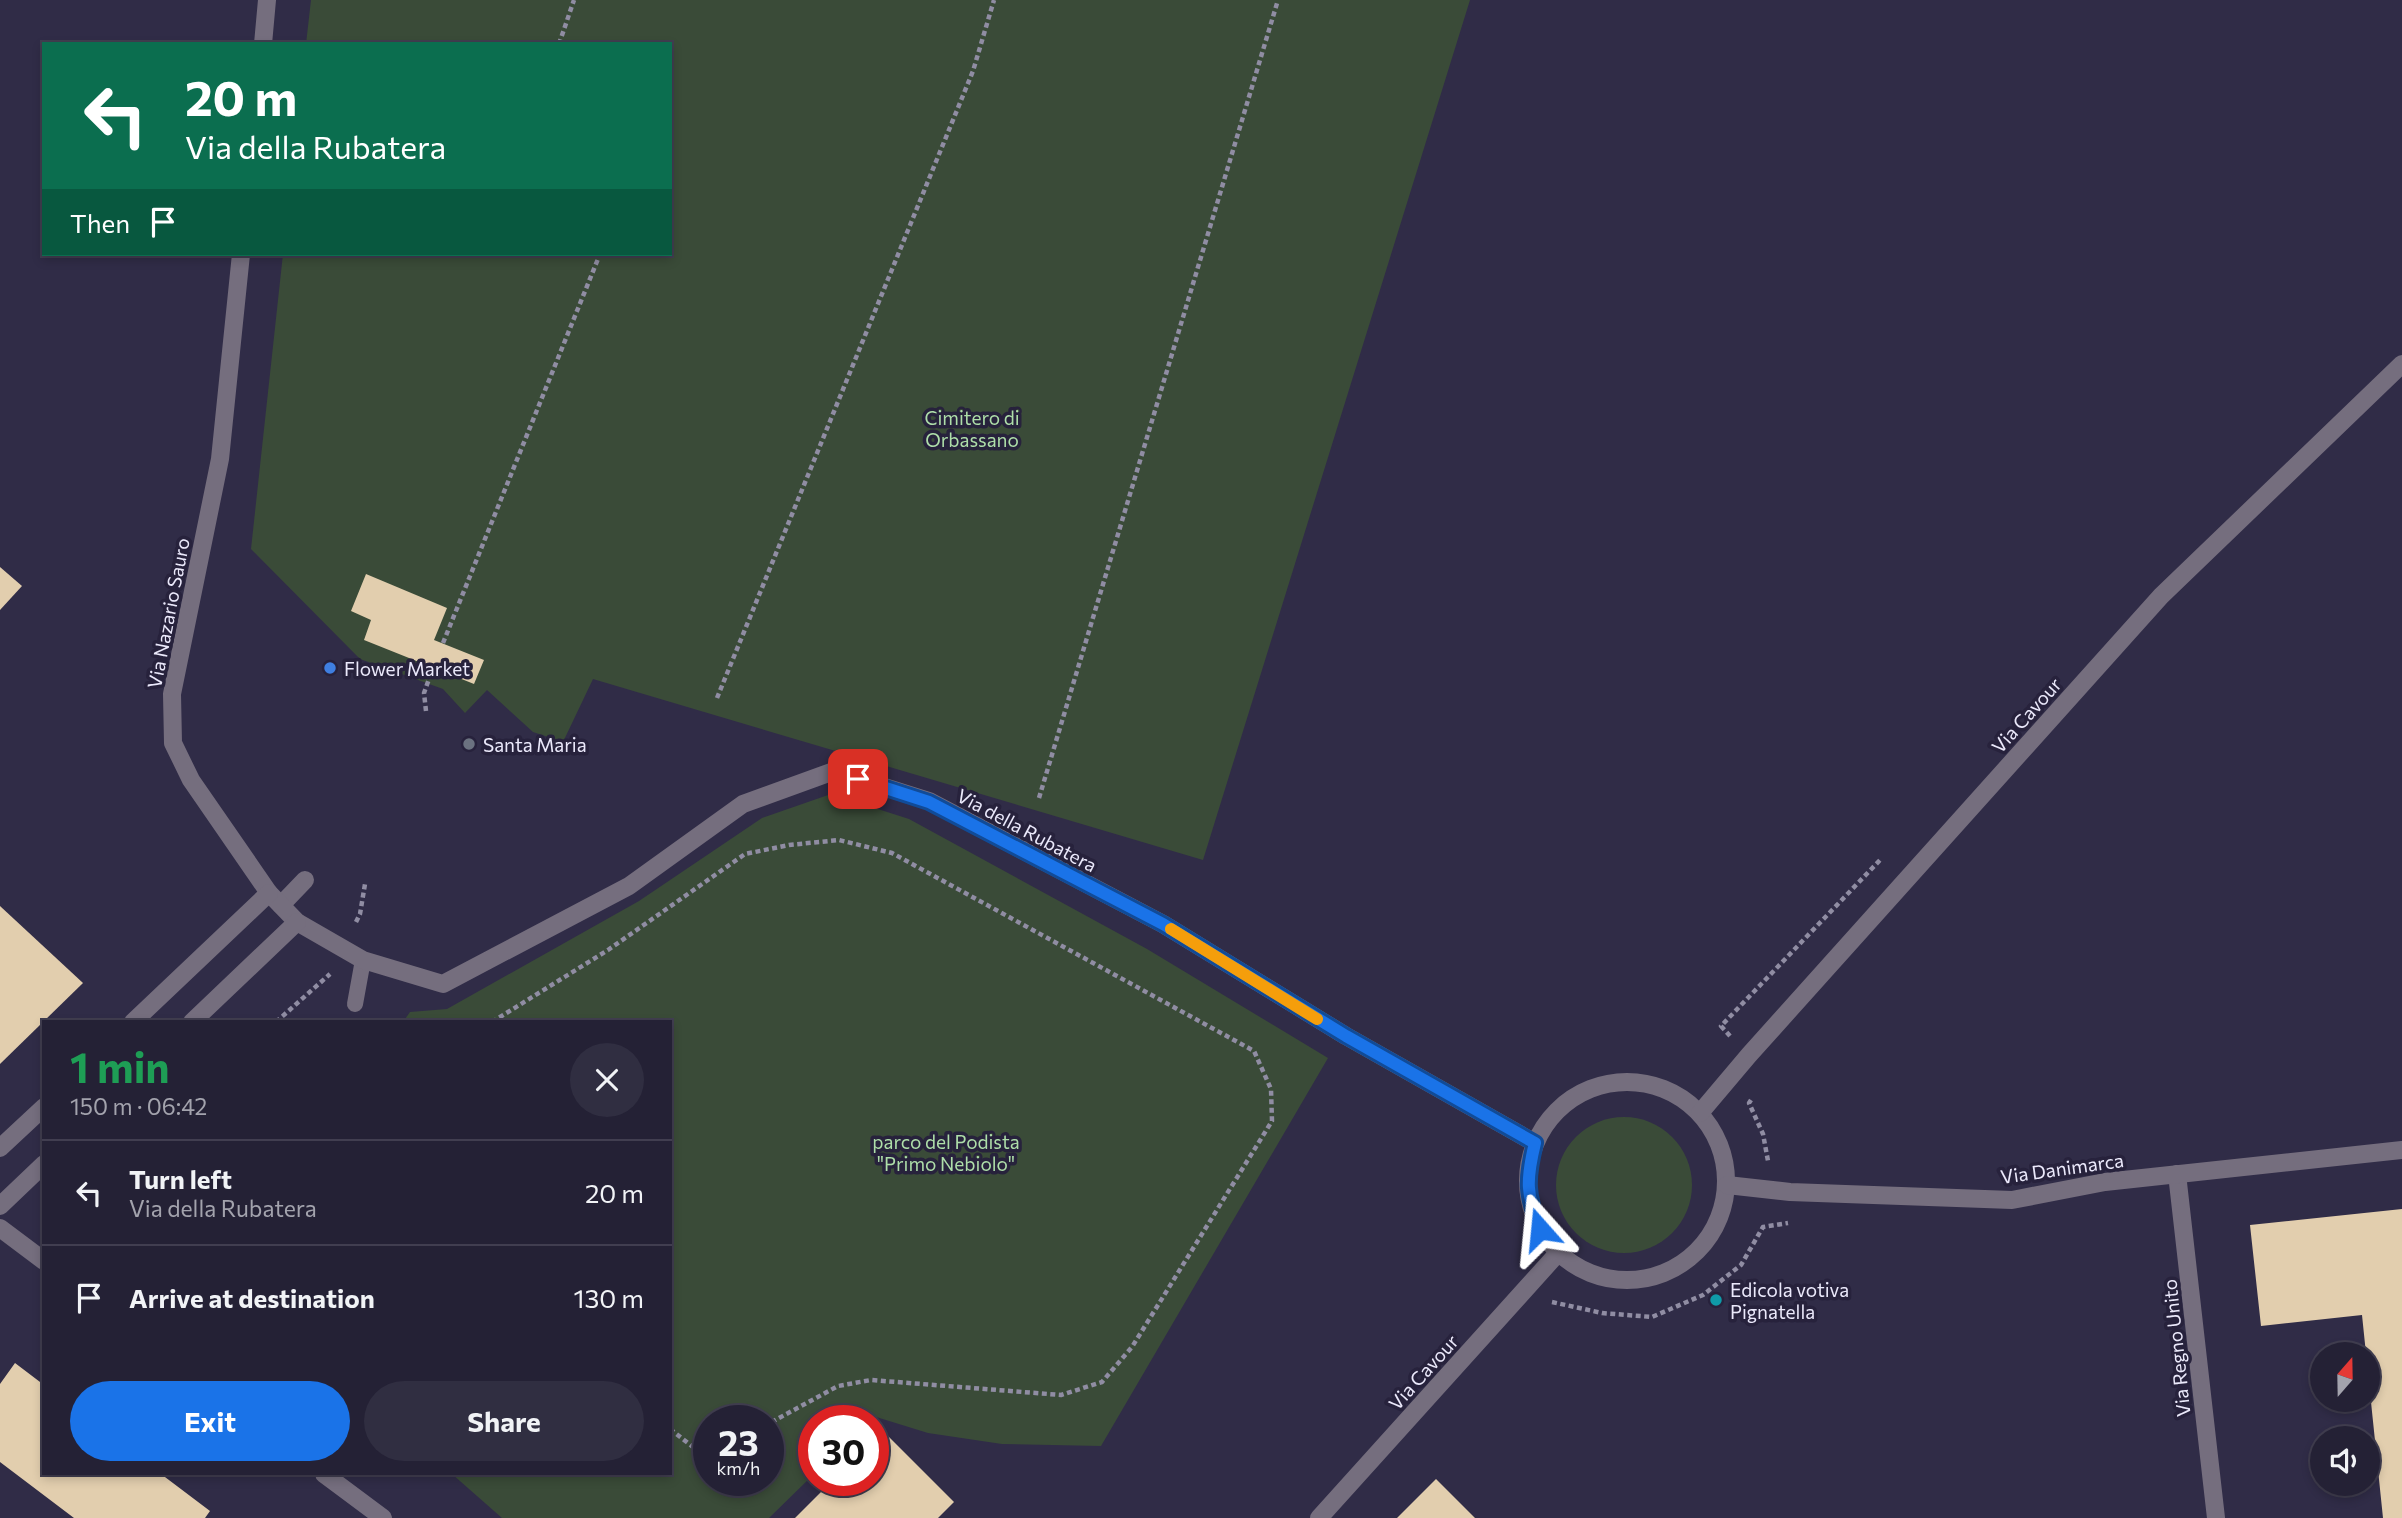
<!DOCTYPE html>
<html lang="en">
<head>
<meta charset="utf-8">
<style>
  body { margin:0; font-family:Commissioner,sans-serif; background:#302e41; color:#f1f3f6; height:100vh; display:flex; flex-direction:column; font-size:26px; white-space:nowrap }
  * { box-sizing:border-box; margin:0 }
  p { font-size:23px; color:#a3a3ad }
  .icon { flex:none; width:38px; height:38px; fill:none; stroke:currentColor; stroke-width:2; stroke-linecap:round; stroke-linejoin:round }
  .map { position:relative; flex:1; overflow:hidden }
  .side { position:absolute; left:42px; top:1020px; width:630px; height:455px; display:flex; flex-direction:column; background:#242135; border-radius:0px; box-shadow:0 4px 10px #0003,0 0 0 2px #413e50 }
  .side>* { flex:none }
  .hud { position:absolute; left:42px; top:42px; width:630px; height:214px; border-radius:0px; box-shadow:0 4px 10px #0003,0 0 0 2px #413e50; background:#0b6e4f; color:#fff; overflow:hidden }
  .needle { width:46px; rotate:20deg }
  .fabs { position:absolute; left:2310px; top:1342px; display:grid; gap:14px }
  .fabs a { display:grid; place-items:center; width:70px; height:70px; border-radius:50%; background:#242135; box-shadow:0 4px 10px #0003,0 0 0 2px #413e50; font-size:35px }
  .speed { position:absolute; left:693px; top:1405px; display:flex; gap:14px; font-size:35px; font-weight:700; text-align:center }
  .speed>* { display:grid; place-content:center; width:91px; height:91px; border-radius:50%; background:#242135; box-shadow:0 4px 10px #0003,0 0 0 2px #413e50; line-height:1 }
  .speed small { font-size:18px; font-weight:400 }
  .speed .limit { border:10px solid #d22; background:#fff; color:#111 }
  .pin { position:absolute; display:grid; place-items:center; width:60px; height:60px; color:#fff; margin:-30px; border-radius:14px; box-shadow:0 4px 10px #0006 }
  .me { position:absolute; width:77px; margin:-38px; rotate:342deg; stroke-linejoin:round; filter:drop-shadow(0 0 5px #0008) }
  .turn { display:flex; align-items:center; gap:24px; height:147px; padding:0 28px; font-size:32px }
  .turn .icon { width:91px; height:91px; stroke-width:2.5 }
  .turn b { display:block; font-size:49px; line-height:60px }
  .then { display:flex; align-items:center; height:66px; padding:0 28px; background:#0003; gap:14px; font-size:26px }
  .round { display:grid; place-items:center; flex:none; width:74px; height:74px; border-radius:37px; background:#302e41 }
  .head { display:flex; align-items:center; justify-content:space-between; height:119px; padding:0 28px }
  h1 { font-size:42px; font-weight:700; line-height:52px; color:#1e9e55 }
  .cta { display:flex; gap:14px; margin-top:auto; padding:14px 28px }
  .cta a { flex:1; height:80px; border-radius:42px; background:#1a73e8; color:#fff; font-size:28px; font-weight:700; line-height:80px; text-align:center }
  .cta a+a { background:#302e41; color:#f1f3f6 }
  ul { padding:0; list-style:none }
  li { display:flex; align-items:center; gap:21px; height:105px; padding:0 28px; border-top:2px solid #413e50 }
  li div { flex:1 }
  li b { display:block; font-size:26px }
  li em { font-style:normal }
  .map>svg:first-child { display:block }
</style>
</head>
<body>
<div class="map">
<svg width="2402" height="1518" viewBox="0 0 2402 1518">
  <rect width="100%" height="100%" fill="#302c47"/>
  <g fill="#3a4b38" fill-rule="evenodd">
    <polygon points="311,0 1470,0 1203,860 593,679 563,742 533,732 487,690 465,713 443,689 360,659 251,549 283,254 670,254 670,44 306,44"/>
    <path d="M831,794l78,25 238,130 181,109 -227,388 -99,-2 -74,-11 -55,-17 -6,5h-53v53l-45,44h-267l-50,-44h218v-452h-267l7,-10 37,-3 192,-108 123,-83zM709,1421h59v59h-59z"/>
    <circle cx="1624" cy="1185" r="68"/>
  </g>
  <g fill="#e2ceae">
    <polygon points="0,567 22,586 0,610"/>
    <polygon points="366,574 447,608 434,640 484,660 474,684 364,640 371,620 351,611"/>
    <polygon points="0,906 83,983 0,1064"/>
    <polygon points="2402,1209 2402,1518 2383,1518 2362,1315 2261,1326 2250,1225"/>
    <polygon points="15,1363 44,1385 44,1474 161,1474 210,1511 205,1518 74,1518 0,1462 0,1384"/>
    <polygon points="883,1431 954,1502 938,1518 795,1518 833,1480 873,1480 873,1440"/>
    <polygon points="1436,1479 1475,1518 1397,1518"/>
  </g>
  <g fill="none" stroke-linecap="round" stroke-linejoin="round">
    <g stroke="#908da3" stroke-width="4.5" stroke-dasharray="5 3.5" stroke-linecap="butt">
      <polyline points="559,44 574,0"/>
      <polyline points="443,643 600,254"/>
      <polyline points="717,698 973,71 994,0"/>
      <polyline points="426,711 424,693 433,668"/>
      <polyline points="1039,798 1278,0"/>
      <polyline points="356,922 360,914 365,884"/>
      <polyline points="276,1022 330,974"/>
      <polyline points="492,1022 608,950 745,854 789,845 839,840 892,853 1254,1051 1271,1089 1272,1121 1132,1347 1102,1382 1061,1395 871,1380 838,1386 768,1424"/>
      <polyline points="1730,1036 1721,1026 1882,858"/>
      <polyline points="1751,1100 1749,1103 1763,1134 1768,1161"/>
      <polyline points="1552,1302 1602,1313 1652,1317 1703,1295 1741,1265 1763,1227 1788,1223"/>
      <polyline points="670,1429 693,1447 709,1449"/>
    </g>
    <polyline stroke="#756e7e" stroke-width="16" points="355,1004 363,960"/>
    <polyline stroke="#756e7e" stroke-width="18" points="281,905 305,880"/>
    <g stroke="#756e7e" stroke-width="18">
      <polyline points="263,44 267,0"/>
      <polyline points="241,254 220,459 172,694 173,743 191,780 269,893 297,922 363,960 443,984 629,886 743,804 834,771 929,801 1163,924 1346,1036 1535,1143"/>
      <polyline points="133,1022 269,893"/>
      <polyline points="192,1022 297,922"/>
      <circle cx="1627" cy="1181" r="99"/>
      <polyline points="1700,1113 1749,1055 2161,596 2402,364"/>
      <polyline points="0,1148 44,1107"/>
      <polyline points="2177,1174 2216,1518"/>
      <polyline points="1727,1185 1790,1192 2012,1200 2105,1182 2402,1150"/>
      <polyline points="0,1206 44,1164"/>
      <polyline points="1319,1518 1558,1253"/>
    </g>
    <g stroke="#756e7e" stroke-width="18">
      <polyline points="0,1228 44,1261"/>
      <polyline points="324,1474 383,1518"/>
    </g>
  </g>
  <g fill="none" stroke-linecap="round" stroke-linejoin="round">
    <defs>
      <path id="route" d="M858,779l71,23 234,122 183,112 189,107c-9,37 -9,51 5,86"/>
    </defs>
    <use href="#route" stroke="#114b97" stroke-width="18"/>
    <use href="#route" stroke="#1a73e8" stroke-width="12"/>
    <polyline stroke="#f59e0b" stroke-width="12" points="1171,929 1317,1019"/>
  </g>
  <circle fill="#3f7fe0" stroke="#27223c" stroke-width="2.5" cx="330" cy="668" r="7"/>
  <circle fill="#6b7280" stroke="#27223c" stroke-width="2.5" cx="469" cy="744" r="7"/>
  <circle fill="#0f9aa8" stroke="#27223c" stroke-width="2.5" cx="1716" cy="1300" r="7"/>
  <g text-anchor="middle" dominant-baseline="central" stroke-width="7" stroke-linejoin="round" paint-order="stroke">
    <g font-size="19" fill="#aedea9" stroke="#27223c">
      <text x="972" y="417">Cimitero di<tspan x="972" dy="22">Orbassano</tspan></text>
      <text x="946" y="1141">parco del Podista<tspan x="946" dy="22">"Primo Nebiolo"</tspan></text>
    </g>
    <g font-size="19" fill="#ebe9fb" stroke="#27223c">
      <text transform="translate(168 613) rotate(-79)">Via Nazario Sauro</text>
      <text transform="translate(2026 715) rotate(-48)">Via Cavour</text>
      <text transform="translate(1027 830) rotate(28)">Via della Rubatera</text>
      <text transform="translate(2062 1168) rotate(-8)">Via Danimarca</text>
      <text transform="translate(2176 1348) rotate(-96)">Via Regno Unito</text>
      <text transform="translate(1423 1372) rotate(-48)">Via Cavour</text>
    </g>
    <g font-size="19" fill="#ebe9fb" stroke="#27223c" text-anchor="start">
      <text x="344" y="668">Flower Market</text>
      <text x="483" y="744">Santa Maria</text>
      <text x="1730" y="1289">Edicola votiva<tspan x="1730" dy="22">Pignatella</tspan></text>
    </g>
  </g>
</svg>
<div class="fabs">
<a><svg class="needle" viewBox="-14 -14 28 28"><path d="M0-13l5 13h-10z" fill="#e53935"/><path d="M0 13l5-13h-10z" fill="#a3a3ad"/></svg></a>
<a><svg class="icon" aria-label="sound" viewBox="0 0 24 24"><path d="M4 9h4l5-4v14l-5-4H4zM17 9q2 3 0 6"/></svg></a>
</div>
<div class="speed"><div>23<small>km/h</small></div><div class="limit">30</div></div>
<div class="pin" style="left:858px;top:779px;background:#d93025"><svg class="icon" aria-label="arrive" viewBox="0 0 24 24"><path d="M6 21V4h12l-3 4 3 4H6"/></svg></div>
<svg class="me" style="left:1540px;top:1229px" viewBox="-20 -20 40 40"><path d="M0-17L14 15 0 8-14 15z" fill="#1a73e8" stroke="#fff" stroke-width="4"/></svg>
<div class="hud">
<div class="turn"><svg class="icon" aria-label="left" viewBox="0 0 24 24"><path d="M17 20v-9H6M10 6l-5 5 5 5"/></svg><div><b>20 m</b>Via della Rubatera</div></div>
<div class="then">Then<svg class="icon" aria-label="arrive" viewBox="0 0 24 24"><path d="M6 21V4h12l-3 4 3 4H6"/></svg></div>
</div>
<section class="side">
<div class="head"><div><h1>1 min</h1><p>150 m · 06:42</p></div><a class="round"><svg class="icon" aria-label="close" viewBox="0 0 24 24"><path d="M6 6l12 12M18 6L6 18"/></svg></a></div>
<ul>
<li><svg class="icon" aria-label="left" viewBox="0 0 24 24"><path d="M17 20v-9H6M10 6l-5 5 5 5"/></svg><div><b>Turn left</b><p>Via della Rubatera</p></div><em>20 m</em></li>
<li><svg class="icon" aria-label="arrive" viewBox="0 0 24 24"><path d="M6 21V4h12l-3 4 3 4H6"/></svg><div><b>Arrive at destination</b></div><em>130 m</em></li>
</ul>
<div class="cta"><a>Exit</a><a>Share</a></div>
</section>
</div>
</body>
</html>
